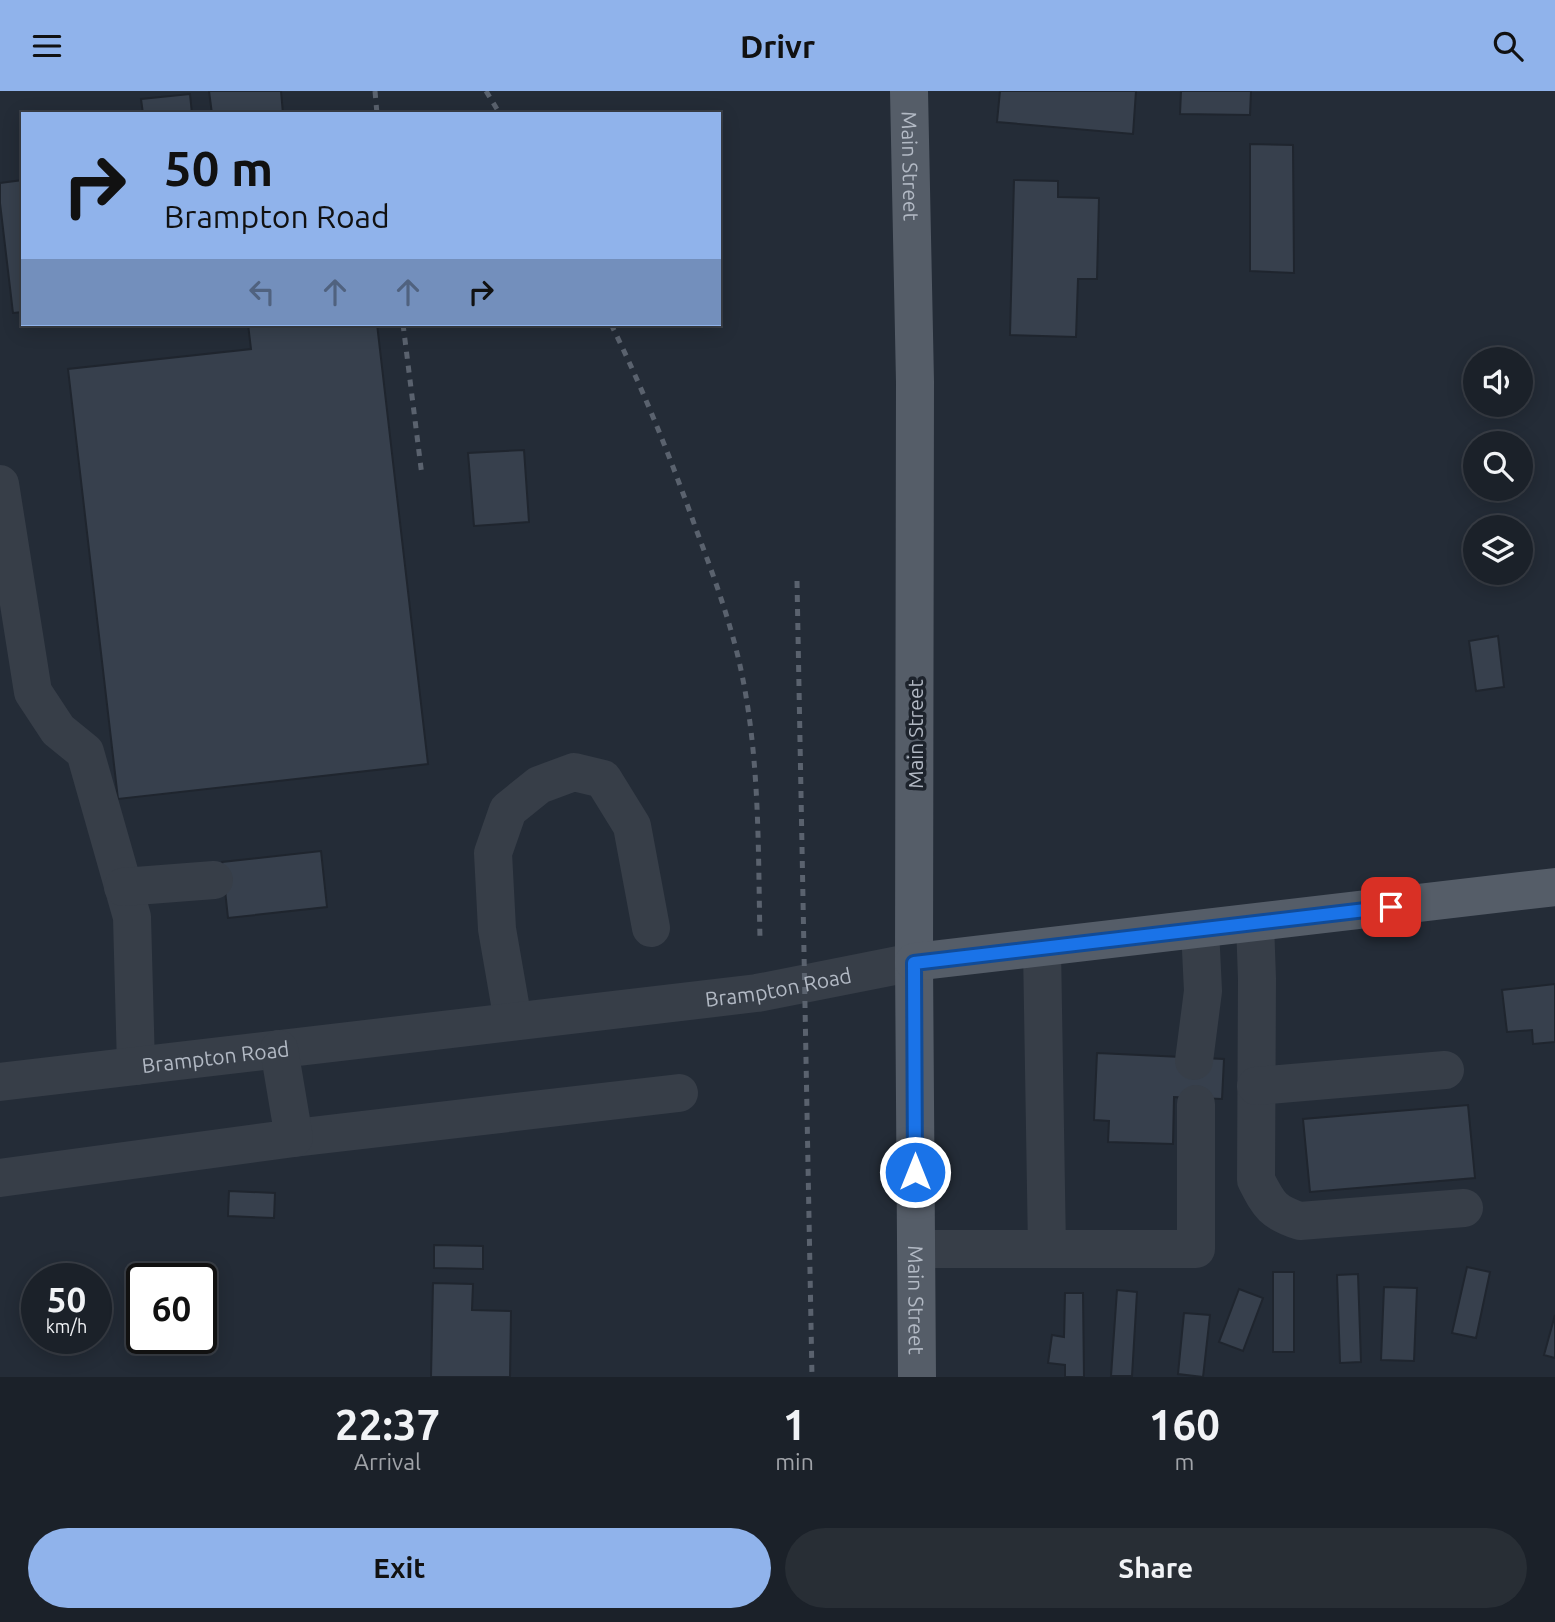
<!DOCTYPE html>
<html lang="en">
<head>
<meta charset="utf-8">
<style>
  body { margin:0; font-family:Ubuntu,sans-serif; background:#282e35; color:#f1f3f6; height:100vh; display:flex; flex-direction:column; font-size:26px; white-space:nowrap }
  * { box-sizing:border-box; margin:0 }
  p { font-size:23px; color:#a0a3a8 }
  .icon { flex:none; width:38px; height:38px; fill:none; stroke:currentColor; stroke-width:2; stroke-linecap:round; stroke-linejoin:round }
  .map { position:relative; height:1286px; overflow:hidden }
  .drawer { display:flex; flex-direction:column; background:#1b2129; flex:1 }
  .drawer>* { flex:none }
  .hud { position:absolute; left:21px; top:21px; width:700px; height:214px; border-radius:0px; box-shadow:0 4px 18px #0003,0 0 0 2px #393e46; background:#90b3eb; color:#111; overflow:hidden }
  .fabs { position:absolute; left:1463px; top:256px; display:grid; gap:14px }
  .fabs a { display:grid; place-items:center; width:70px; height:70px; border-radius:50%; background:#1b2129; box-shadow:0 4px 18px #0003,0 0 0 2px #393e46; font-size:35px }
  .speed { position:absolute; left:21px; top:1172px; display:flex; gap:14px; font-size:35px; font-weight:700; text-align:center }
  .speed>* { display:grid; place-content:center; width:91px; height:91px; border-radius:50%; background:#1b2129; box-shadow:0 4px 18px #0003,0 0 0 2px #393e46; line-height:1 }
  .speed small { font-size:18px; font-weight:400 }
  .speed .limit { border:4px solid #111; border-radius:10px; background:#fff; color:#111 }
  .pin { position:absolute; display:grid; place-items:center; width:60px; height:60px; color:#fff; margin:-30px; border-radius:14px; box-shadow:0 4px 10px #0006 }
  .me { position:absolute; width:77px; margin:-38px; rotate:0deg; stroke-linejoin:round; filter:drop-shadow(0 0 5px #0008) }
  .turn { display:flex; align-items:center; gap:24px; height:147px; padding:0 28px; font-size:32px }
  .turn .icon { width:91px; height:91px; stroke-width:2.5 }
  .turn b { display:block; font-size:49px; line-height:60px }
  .lanes { display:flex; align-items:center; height:66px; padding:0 28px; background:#0003; justify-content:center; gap:35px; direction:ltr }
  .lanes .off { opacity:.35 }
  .eta { display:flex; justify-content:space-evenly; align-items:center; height:119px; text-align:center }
  .eta b { font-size:42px; font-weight:700; line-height:49px }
  .primary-button { display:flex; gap:14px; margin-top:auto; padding:14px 28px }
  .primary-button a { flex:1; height:80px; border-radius:42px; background:#90b3eb; color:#111; font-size:28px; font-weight:700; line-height:80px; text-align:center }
  .primary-button a+a { background:#282e35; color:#f1f3f6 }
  header { display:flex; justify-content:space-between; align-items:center; height:91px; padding:0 28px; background:#90b3eb; color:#111; font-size:32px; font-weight:700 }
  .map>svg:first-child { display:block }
</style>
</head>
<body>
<header><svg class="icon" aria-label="menu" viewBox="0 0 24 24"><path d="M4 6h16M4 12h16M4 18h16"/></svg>Drivr<svg class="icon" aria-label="search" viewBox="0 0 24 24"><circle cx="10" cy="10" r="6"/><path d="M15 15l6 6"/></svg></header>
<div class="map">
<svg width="1555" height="1286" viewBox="0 0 1555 1286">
  <rect width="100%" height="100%" fill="#242c37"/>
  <g fill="#37404d" stroke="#1f252e" stroke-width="2">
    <polygon points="209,0 281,0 283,23 212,23"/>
    <polygon points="1000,0 1136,0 1133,43 997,31"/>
    <polygon points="1181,0 1251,0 1250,24 1180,23"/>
    <polygon points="190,3 192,23 143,23 141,8"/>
    <polygon points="1250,53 1293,54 1294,182 1250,180"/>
    <polygon points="23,89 23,221 13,222 0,112 0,92"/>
    <polygon points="1014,89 1058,90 1058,106 1099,107 1097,188 1078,188 1076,246 1010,244"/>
    <polygon points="248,233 377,233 428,673 118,708 68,278 251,258"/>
    <polygon points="524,359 529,431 474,435 468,362"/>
    <polygon points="1498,545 1504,596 1476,600 1469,550"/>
    <polygon points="321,760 327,816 228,827 222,771"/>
    <polygon points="1555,893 1555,951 1533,953 1532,939 1507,941 1502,899"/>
    <polygon points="1097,962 1224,968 1222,1008 1174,1006 1173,1053 1108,1051 1109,1030 1094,1029"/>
    <polygon points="1468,1014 1475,1087 1310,1101 1303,1028"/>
    <polygon points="229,1100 275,1102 274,1127 228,1125"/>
    <polygon points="434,1154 483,1155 483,1178 434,1177"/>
    <polygon points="1467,1176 1490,1181 1476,1247 1452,1242"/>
    <rect x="1273" y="1181" width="21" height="80"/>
    <polygon points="1358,1183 1361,1271 1340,1272 1337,1184"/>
    <polygon points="433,1192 473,1193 472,1219 511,1220 510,1286 431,1286"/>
    <polygon points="1384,1196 1417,1197 1414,1270 1381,1269"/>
    <polygon points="1239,1198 1263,1207 1243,1260 1219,1251"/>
    <polygon points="1117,1199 1137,1201 1132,1285 1111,1285"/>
    <polygon points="1065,1202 1083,1202 1084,1286 1065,1286 1065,1274 1048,1272 1052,1244 1064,1246"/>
    <polygon points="1184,1222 1210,1224 1203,1286 1178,1283"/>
    <polygon points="1555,1224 1555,1267 1544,1264"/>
  </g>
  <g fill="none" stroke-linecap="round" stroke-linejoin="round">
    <g stroke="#373e48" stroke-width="38">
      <polyline points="0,393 33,601 58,639 85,661 132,826 136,975"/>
      <polyline points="123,796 214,789"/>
      <path d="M1255,832l2,56 -1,201c13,25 16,32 44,41l164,-13"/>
      <polyline points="1042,857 1047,1158"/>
      <polyline points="513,930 497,838 493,762 508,719 539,694 574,681 603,688 632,735 651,837"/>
      <polyline points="1194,970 1203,900 1200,838"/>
      <path id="s1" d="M0,991l757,-89 157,-31"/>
      <polyline points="1256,995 1445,979"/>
      <polyline points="294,1047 679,1002"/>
      <polyline points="0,1087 294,1047 279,958"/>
      <polyline points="916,1158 1196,1158 1196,1013"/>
    </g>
    <g stroke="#555d68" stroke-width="38">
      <path id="s2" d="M909,0l6,291 -1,580 3,415"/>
      <polyline points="914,871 1555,796"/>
    </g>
    <g stroke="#5a626e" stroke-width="5" stroke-dasharray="7 7" stroke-linecap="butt">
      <polyline points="375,0 377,23"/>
      <polyline points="486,0 500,23"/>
      <polyline points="403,233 422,385"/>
      <path d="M611,233c33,67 60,135 85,205 17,45 35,94 45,141 19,89 17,180 19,269"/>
      <polyline points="797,490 812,1286"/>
    </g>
  </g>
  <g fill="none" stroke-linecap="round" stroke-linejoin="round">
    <defs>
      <polyline id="route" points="915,1081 914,872 1391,816"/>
    </defs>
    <use href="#route" stroke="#114b97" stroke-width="18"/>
    <use href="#route" stroke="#1a73e8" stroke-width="12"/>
  </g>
  <g text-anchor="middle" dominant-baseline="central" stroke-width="7" stroke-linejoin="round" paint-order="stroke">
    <g font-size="21" fill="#b2b9c4" stroke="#1d232c">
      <text stroke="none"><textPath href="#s2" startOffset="75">Main Street</textPath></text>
      <text transform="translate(915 643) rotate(-90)">Main Street</text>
      <text stroke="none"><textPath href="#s1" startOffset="784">Brampton Road</textPath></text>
      <text stroke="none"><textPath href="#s1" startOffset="217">Brampton Road</textPath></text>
      <text stroke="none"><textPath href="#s2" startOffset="1209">Main Street</textPath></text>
    </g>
  </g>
</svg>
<div class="fabs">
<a><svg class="icon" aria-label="sound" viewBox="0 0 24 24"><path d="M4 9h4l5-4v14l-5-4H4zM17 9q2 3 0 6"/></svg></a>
<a><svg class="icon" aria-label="search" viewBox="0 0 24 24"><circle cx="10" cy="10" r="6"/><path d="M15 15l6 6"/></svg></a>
<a><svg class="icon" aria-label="layers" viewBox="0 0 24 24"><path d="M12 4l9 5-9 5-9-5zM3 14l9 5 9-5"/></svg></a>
</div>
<div class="speed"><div>50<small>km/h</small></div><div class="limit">60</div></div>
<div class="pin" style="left:1391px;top:816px;background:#d93025"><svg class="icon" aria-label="arrive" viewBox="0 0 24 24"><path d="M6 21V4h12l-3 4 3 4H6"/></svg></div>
<svg class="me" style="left:915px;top:1081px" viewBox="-20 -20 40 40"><circle r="17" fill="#1a73e8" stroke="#fff" stroke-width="3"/><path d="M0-11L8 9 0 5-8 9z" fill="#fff"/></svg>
<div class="hud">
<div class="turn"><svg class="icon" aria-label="right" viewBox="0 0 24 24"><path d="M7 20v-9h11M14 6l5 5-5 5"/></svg><div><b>50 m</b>Brampton Road</div></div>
<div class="lanes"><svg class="icon off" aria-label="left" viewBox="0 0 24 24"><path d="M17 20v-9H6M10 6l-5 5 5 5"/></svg><svg class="icon off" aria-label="ahead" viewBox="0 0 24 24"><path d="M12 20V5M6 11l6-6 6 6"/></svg><svg class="icon off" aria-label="ahead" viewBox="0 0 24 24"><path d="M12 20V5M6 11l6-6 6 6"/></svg><svg class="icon" aria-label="right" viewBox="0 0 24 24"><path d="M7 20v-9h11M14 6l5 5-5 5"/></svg></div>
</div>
</div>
<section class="drawer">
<div class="eta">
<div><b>22:37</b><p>Arrival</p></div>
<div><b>1</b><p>min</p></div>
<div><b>160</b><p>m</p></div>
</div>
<div class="primary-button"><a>Exit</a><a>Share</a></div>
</section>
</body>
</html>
